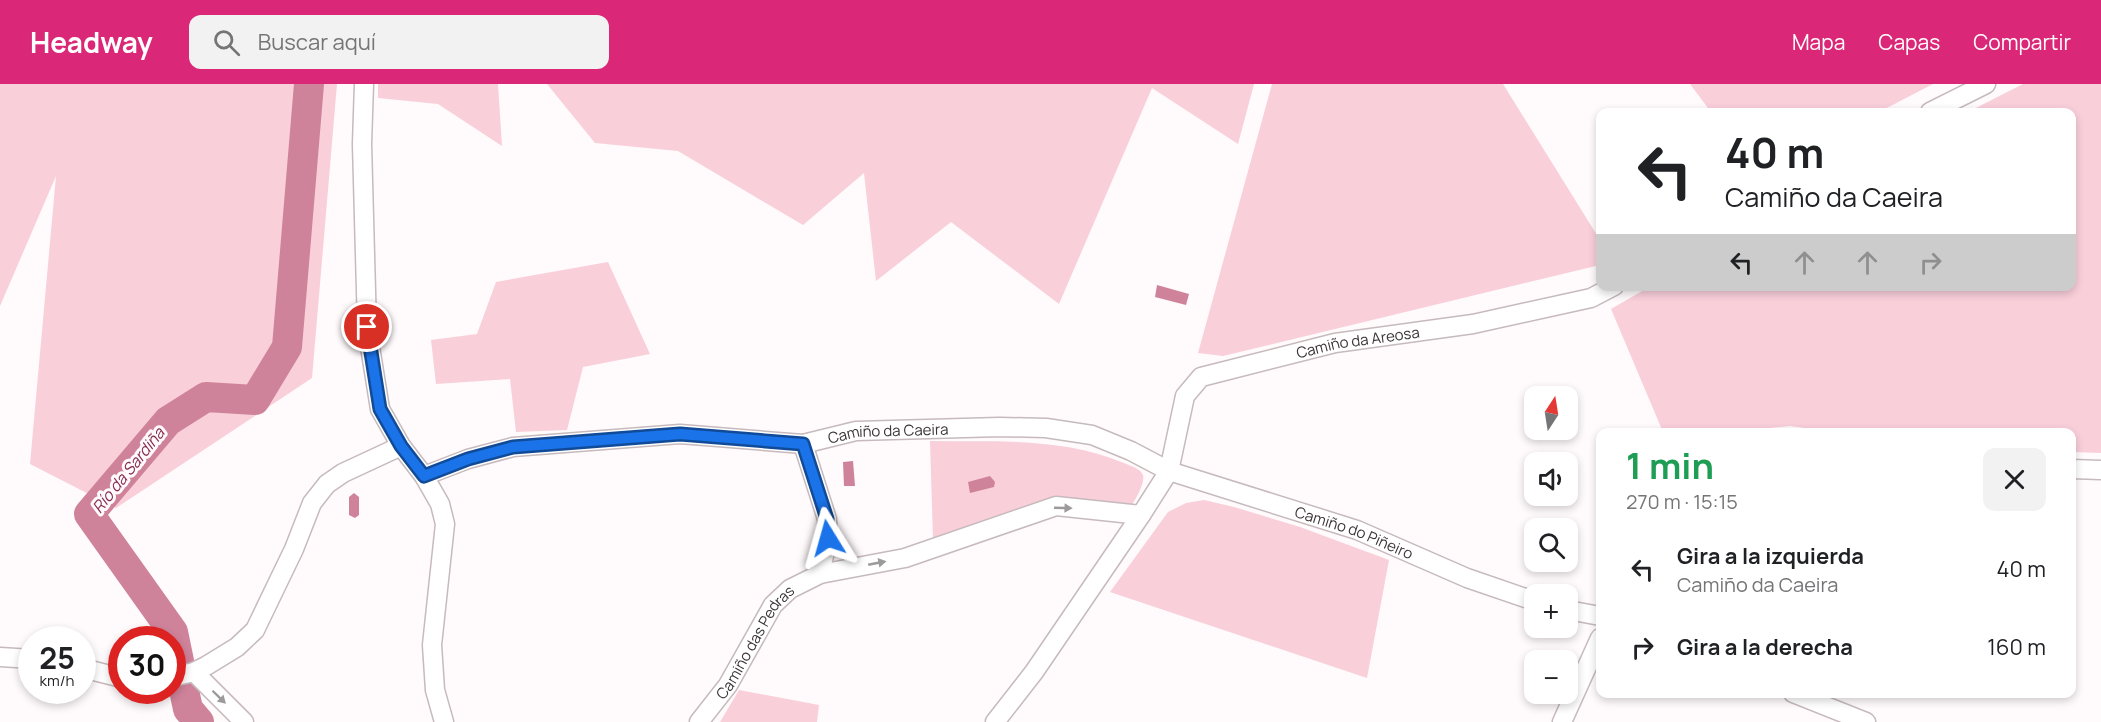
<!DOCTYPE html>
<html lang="es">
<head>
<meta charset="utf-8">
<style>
  body { margin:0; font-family:Manrope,sans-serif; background:#f2f2f2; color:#202124; height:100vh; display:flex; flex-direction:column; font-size:22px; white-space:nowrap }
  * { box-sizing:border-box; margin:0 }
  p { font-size:20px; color:#757577 }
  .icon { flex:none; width:33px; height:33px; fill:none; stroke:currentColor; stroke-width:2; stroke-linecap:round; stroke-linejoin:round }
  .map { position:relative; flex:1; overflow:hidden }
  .details { position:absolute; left:1596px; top:344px; width:480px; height:270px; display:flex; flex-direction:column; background:#fff; border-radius:12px; box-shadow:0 3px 9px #0003 }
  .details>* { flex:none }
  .top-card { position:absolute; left:1596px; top:24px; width:480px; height:183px; border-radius:12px; box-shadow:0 3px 9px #0003; background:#fff; color:#202124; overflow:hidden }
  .needle { width:39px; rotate:12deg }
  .buttons { position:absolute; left:1524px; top:302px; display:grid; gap:12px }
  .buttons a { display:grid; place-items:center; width:54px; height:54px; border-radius:12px; background:#fff; box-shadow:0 3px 9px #0003; font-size:30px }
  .speed { position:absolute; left:18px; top:542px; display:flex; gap:12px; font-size:30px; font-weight:700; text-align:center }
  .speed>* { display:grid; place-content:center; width:78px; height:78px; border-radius:50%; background:#fff; box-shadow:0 3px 9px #0003; line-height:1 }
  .speed small { font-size:15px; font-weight:400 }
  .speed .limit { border:9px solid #d22; background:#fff; color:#111 }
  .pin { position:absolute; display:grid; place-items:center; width:51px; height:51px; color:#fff; margin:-26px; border:3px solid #fff; border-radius:50%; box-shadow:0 2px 6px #0007 }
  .me { position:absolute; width:66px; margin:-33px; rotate:352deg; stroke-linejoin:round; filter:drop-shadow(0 0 4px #0008) }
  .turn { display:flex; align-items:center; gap:21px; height:126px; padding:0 30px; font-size:27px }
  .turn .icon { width:78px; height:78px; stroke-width:2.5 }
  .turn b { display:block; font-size:42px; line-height:51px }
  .lanes { display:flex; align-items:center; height:57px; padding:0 30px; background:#0003; justify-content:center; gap:30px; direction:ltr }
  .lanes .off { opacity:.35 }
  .round { display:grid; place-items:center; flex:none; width:63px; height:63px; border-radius:12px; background:#f2f2f2 }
  .headline { display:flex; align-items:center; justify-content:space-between; height:102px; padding:0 30px }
  h1 { font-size:36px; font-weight:700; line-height:45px; color:#1e9e55 }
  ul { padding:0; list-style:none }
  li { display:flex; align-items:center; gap:18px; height:78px; padding:0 30px }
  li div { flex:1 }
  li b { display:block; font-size:22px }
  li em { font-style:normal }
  header { display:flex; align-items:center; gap:36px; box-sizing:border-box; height:84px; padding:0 30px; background:#db2777; color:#fff }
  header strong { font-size:28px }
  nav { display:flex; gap:33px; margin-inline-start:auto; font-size:21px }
  .search { width:420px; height:54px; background:#f2f2f2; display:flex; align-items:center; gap:15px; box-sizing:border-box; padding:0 21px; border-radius:12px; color:#757577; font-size:22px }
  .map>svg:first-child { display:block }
</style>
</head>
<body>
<header>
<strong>Headway</strong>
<div class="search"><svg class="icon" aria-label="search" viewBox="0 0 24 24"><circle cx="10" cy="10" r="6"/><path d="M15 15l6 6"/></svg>Buscar aquí</div>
<nav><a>Mapa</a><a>Capas</a><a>Compartir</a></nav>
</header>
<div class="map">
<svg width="2101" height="638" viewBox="0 0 2101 638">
  <rect width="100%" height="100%" fill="#fffafb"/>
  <g fill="#f9cfda">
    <polygon points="0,0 337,0 312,294 116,424 30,380 56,92 0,222"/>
    <polygon points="378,0 498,0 502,62 438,20 378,14"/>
    <polygon points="547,0 1254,0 1238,60 1152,4 1059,220 951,138 876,197 864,89 803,141 678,67 595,59"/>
    <polygon points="1272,0 1503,0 1600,156 1600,181 1223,272 1198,269"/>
    <polygon points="1690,0 1933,0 1879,28 1711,28"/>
    <polygon points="2023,0 2101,0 2101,369 2072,368 2072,348 1833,348 1790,342 1732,348 1663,348 1611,225 1649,203 2072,202 2072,28 1968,28"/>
    <polygon points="608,178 650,270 583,283 567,346 516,348 510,295 436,300 431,256 477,250 496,198"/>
    <path d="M930,357c67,1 131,-4 194,22 6,3 16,5 19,12 2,9 -7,23 -11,30l-77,-4 -122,38z"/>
    <polygon points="1204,416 1234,423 1300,443 1389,476 1367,594 1110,508 1168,428 1186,419"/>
    <polygon points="739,606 819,621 817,638 720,638"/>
  </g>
  <g fill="#cf839b">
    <polygon points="1157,201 1189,210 1186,221 1155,213"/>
    <polygon points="853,377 855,402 844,402 843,378"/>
    <polygon points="990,392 995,398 994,403 970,409 968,398"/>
    <polygon points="354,409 359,413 359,431 355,434 349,431 349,413"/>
  </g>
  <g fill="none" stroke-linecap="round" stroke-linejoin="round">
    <g stroke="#cf839b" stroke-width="30">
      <polyline points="179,577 173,548 89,430 168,337 206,313 255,316 287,263 309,0"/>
      <polyline points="184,606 188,625 199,638"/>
    </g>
    <defs>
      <g id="street">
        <polyline points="364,0 362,60 367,244 380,325 401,362 424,392 440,420 445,440 432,561 435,606 444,638"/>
        <polyline points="1930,28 1986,0"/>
        <polyline points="803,360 827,435 828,454 820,490"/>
        <polyline points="2072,385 2101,386"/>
        <path id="s1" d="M424,392l44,-17 45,-12 167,-13 123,10 53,-13 144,-4 46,1 46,7 39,16 38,20 188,59 110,48 67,23"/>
        <polyline points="1568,526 1600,532"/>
        <polyline points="0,573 32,575"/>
        <polyline points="82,584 122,594"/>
        <polyline points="194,588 244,638"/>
        <polyline points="172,593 194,588 206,582 237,563 255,546 294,465 312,419 327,400 343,389 401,362"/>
        <polyline points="1793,609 1866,638"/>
        <path id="s2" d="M699,638l29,-37 45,-80 17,-16 30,-15 85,-16 151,-52 85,9"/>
        <path id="s3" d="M995,638l39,-50 107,-157 28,-44 16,-75 16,-19 134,-34 138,-19 118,-26 23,-12"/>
        <polyline points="1562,638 1600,554"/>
      </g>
    </defs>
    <use href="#street" stroke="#c6babd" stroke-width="21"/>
    <use href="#street" stroke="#fff" stroke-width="18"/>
  </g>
  <defs><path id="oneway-solid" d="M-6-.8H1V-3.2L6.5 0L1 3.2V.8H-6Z" transform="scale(1.5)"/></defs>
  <g fill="#9c9a9b">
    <use href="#oneway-solid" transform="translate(1063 424) rotate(2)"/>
    <use href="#oneway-solid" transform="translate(877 479) rotate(-11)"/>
    <use href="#oneway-solid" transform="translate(219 613) rotate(44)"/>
  </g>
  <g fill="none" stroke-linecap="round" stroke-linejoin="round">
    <defs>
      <polyline id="route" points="367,243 380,325 401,362 424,392 468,375 513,363 680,350 803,360 827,435 828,454"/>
    </defs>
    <use href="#route" stroke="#114b97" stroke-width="15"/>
    <use href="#route" stroke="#1a73e8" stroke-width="10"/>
  </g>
  <g text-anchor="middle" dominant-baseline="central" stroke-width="6" stroke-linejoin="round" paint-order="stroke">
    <g font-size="15" fill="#3a3537" stroke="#fffafb">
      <text stroke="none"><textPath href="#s3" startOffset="568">Camiño da Areosa</textPath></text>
      <text stroke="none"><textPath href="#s1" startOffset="471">Camiño da Caeira</textPath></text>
      <text stroke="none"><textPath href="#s1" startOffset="956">Camiño do Piñeiro</textPath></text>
      <text stroke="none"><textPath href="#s2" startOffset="98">Camiño das Pedras</textPath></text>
    </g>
    <g font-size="16" font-style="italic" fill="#862c4f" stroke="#fffafb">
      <text transform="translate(128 386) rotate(-51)">Río da Sardiña</text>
    </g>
  </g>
</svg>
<div class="buttons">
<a><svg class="needle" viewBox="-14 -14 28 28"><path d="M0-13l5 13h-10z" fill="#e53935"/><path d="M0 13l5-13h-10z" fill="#757577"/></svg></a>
<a><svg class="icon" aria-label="sound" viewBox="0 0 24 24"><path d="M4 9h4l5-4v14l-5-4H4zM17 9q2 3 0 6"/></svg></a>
<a><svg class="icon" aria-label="search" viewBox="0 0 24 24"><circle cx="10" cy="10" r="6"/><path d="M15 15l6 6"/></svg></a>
<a>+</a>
<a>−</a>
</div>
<div class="speed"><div>25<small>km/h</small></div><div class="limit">30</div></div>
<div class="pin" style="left:367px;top:243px;background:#d93025"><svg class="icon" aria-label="arrive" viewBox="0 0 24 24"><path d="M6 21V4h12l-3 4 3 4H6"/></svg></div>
<svg class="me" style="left:828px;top:454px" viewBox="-20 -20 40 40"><path d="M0-17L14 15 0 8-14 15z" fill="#1a73e8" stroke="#fff" stroke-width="4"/></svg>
<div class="top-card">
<div class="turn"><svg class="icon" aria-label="left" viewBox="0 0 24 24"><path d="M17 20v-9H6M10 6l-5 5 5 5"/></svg><div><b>40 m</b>Camiño da Caeira</div></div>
<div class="lanes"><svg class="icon" aria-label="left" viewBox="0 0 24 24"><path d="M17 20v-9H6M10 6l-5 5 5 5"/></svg><svg class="icon off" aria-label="ahead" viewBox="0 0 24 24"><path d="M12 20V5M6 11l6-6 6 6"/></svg><svg class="icon off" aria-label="ahead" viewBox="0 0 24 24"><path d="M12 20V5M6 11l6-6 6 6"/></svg><svg class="icon off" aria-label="right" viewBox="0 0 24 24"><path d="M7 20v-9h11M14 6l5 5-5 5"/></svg></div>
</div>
<section class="details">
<div class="headline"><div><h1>1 min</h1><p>270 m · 15:15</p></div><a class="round"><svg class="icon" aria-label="close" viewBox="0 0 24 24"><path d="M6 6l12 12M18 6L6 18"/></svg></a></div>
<ul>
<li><svg class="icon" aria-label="left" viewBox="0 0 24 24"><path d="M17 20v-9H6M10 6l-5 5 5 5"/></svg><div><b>Gira a la izquierda</b><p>Camiño da Caeira</p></div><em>40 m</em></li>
<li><svg class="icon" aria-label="right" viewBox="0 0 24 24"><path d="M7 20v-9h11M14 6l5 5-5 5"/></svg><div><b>Gira a la derecha</b></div><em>160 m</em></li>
</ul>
</section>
</div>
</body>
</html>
